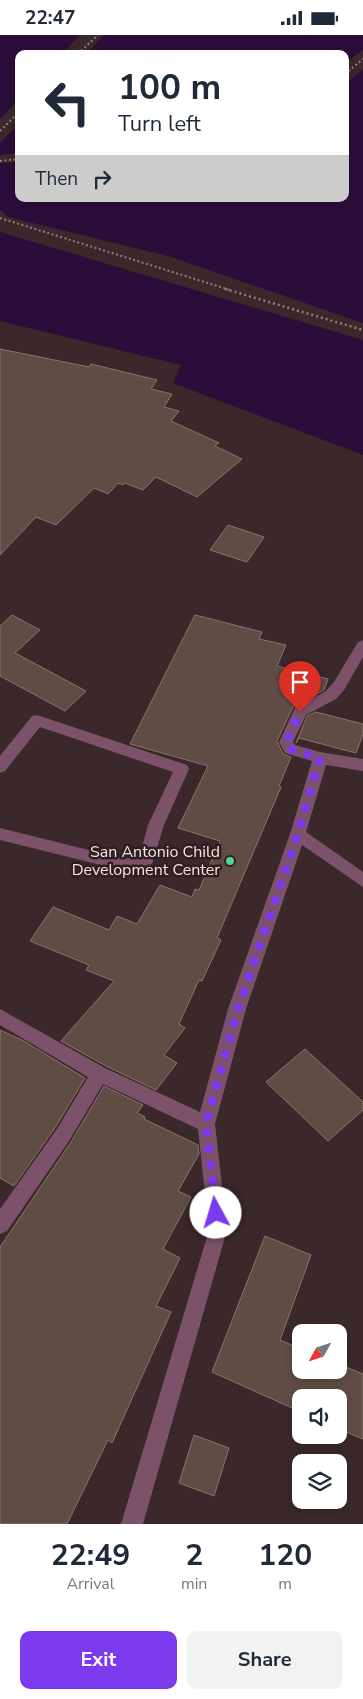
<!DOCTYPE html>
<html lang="en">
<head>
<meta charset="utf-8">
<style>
  body { margin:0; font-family:"Nunito Sans",sans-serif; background:#f2f2f3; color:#1f2937; height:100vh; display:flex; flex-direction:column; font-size:19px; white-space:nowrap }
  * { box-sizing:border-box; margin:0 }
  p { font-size:16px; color:#747a83 }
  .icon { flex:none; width:28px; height:28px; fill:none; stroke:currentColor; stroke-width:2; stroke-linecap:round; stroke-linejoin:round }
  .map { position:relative; height:1489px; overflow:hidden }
  .side { display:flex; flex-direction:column; background:#fff; flex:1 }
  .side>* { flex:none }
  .top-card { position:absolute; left:15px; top:15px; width:334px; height:152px; border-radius:10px; box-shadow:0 2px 8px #0003; background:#fff; color:#1f2937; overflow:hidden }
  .needle { width:32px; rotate:230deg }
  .controls { position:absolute; left:292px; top:1289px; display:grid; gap:10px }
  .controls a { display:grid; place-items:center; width:55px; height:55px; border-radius:10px; background:#fff; box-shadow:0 2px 8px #0003; font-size:25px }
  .pin { position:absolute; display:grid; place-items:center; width:42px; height:42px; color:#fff; margin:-51px -21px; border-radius:50% 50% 50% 0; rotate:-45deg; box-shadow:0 0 5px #0007 }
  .pin .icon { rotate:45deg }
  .me { position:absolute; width:55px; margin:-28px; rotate:354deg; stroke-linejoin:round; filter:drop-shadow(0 0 4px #0008) }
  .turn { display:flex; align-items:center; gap:18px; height:105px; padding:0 20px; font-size:22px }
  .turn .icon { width:65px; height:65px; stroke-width:2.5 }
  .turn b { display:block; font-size:35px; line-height:42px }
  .then { display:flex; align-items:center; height:48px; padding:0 20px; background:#0003; gap:10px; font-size:19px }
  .eta { display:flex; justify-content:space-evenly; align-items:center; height:85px; text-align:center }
  .eta b { font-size:30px; font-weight:700; line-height:35px }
  .action { display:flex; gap:10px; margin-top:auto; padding:10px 20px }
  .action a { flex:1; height:58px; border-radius:10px; background:#7c3aed; color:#fff; font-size:20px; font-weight:700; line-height:58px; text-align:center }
  .action a+a { background:#f2f2f3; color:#1f2937 }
  .status { display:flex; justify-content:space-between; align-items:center; height:35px; padding:0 25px; background:#fff; direction:ltr }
  .status svg { height:14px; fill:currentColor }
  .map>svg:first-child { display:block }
</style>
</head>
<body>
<div class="status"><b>22:47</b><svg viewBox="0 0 49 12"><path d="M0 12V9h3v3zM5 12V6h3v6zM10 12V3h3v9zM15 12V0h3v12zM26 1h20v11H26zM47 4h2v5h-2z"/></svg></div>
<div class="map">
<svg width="363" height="1489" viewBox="0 0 363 1489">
  <rect width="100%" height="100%" fill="#3b282a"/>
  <g fill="#2b0d39">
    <polygon points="0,0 80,0 62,19 19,19 19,64 0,84"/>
    <polygon points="104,0 363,0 363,15 345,28 345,19 86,19"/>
    <polygon points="363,34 363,288 168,221 8,182 0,175 0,128 19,127 19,164 345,164 345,49"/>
    <polygon points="19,88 19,118 0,120 0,108"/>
    <polygon points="0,197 363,305 363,420 173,348 181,330 0,286"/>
  </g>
  <g fill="#5f4c45" stroke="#89746d">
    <polygon points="0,314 89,332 91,329 157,345 151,354 172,359 164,372 179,376 171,386 219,408 215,411 242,424 197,462 156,442 143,455 125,448 123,450 118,448 108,459 94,453 56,490 36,482 0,520"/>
    <polygon points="228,490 264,502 247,527 210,515"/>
    <polygon points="12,580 40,595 15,618 86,656 65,676 0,641 0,591"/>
    <polygon points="195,580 262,597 259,604 286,610 277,631 328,644 324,655 293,672 277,706 283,719 291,722 279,751 281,752 217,903 221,905 202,946 199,945 179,989 185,993 164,1020 177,1028 156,1055 106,1031 61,1006 114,946 86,935 89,930 30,906 53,872 109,895 117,881 137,889 160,850 192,862 195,854 199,855 220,806 178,793 208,731 130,709"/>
    <polygon points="316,677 363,689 363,699 356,718 299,703 296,708 307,681"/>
    <polygon points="0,995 24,1006 85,1043 55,1093 14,1151 0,1143"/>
    <polygon points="305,1014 363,1067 363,1075 328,1106 266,1047"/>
    <polygon points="104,1051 143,1070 137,1078 145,1082 144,1084 198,1110 199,1119 178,1156 191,1162 163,1214 180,1223 156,1271 171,1277 112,1408 108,1405 67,1489 0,1489 0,1212 71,1107"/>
    <polygon points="265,1201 311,1220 280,1305 301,1314 301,1335 339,1335 339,1329 363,1339 363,1404 339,1394 339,1362 301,1362 301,1377 212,1337"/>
    <polygon points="194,1400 229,1413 214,1461 179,1448"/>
  </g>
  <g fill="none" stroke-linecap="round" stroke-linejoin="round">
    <g stroke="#8f7f81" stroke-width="2" stroke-dasharray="2 2.5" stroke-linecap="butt">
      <polyline points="78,19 98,0"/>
      <polyline points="345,39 363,24"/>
      <polyline points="0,96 19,77"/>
      <polyline points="0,126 19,124"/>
      <polyline points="0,183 230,255"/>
    </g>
    <polyline stroke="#8f7f81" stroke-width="2.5" stroke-dasharray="2 3" stroke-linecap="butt" points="225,254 363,295"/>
    <g fill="#7c526b" fill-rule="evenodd">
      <polygon points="363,605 363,622 344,655 336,664 306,680 293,707 295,710 320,717 363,724 363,736 326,730 306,797 363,837 363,852 302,810 246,974 215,1089 227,1195 143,1489 121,1489 209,1195 198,1094 103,1049 69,1106 7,1196 0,1199 0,1174 57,1094 88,1042 0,990 0,974 105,1033 200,1077 228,974 290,799 312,726 285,718 279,707 295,673 326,656 334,647 358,607"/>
      <polygon points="37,680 187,730 189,734 164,790 152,829 125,836 0,805 0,793 125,824 140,820 148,790 173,737 40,692 5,736 0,738 0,721 32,681"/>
    </g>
  </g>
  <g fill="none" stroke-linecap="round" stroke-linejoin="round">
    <polyline stroke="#7c3aed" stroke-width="9" stroke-dasharray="0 16.2" points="216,1178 206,1088 238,974 298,799 320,723 290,714 286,707 300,677"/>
  </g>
  <circle fill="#50d398" stroke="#311e20" stroke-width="2" cx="230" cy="826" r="5"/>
  <g text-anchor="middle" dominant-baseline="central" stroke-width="5" stroke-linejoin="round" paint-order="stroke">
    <g font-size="16" fill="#f1e4e5" stroke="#311e20" text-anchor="end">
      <text x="220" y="817">San Antonio Child<tspan x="220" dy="18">Development Center</tspan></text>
    </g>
  </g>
</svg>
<div class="controls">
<a><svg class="needle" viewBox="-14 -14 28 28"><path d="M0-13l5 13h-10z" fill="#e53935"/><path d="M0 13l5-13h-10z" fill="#747a83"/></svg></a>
<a><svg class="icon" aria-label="sound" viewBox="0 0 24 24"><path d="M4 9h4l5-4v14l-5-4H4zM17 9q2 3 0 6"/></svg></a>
<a><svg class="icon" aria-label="layers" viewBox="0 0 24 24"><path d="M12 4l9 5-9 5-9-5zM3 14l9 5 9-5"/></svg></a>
</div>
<div class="pin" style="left:300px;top:677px;background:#d93025"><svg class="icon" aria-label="arrive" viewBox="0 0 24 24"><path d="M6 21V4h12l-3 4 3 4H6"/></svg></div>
<svg class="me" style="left:216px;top:1178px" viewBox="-20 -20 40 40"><circle r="19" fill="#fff"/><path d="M0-13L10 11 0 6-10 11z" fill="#7c3aed"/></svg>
<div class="top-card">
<div class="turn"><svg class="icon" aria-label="left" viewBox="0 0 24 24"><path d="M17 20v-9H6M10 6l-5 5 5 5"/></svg><div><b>100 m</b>Turn left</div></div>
<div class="then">Then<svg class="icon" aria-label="right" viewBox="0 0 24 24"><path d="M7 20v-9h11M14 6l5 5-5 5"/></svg></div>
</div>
</div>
<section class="side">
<div class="eta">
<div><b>22:49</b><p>Arrival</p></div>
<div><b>2</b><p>min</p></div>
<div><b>120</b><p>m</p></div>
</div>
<div class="action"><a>Exit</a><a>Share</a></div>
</section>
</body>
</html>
